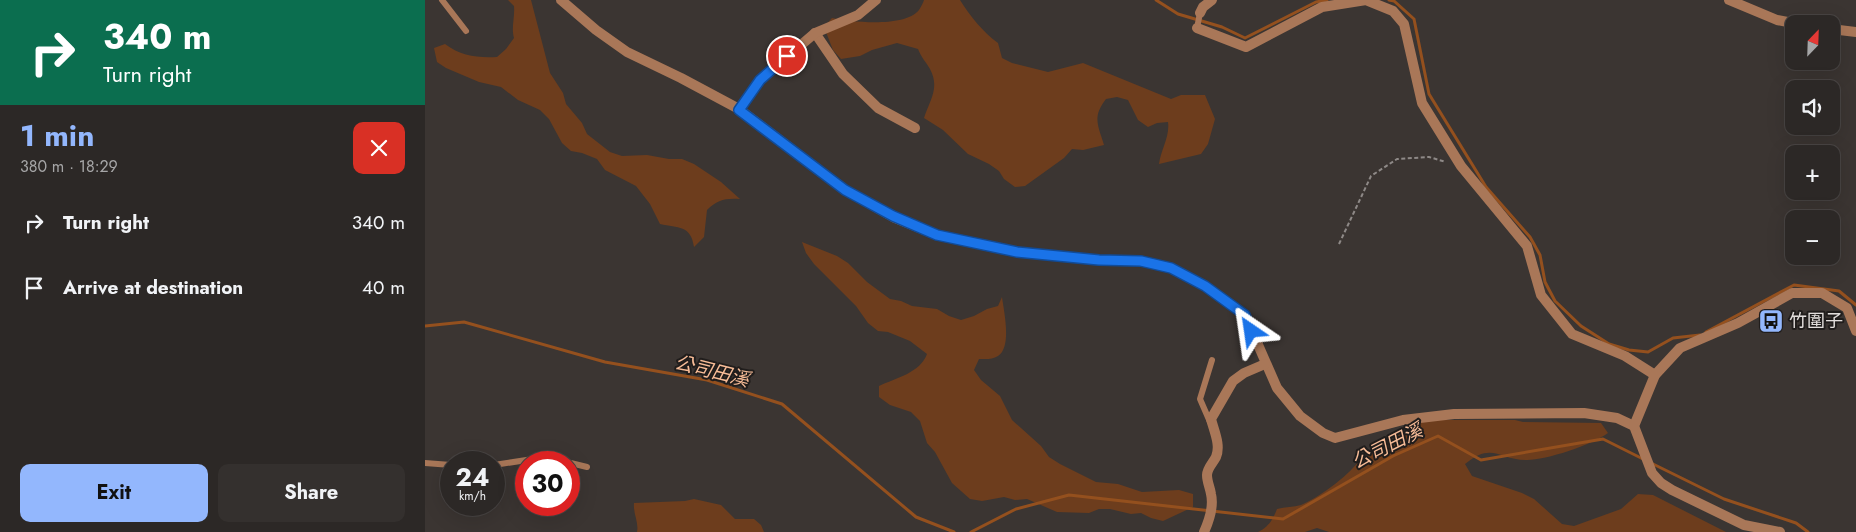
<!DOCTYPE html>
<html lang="en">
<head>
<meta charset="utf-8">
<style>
  body { margin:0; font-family:Jost,"Noto Sans TC",sans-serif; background:#34302e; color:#f1f3f6; height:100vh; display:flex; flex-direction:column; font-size:19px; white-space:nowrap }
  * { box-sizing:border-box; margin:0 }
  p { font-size:16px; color:#a6a6a7 }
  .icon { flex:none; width:28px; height:28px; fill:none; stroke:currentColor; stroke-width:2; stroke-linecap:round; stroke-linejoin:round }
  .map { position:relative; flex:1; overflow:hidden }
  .details { display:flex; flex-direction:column; background:#2c2826; width:425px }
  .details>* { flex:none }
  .banner { background:#0b6e4f; color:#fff; overflow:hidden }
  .needle { width:32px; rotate:23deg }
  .buttons { position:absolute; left:1360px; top:15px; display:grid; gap:10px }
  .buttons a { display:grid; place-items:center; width:55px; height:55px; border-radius:10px; background:#2c2826; box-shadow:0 5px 20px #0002,0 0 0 1px #484443; font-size:25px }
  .speed { position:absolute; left:15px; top:451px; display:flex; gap:10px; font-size:25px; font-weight:700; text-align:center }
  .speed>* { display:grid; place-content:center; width:65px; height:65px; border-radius:50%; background:#2c2826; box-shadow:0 5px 20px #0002,0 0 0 1px #484443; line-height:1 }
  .speed small { font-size:12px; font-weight:400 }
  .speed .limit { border:8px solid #d22; background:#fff; color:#111 }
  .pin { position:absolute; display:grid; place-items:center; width:42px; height:42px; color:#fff; margin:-21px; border:2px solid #fff; border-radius:50%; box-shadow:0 1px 5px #0007 }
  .me { position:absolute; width:55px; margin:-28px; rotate:328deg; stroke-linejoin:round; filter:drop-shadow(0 0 4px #0008) }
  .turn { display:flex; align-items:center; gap:18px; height:105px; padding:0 20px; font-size:22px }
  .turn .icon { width:65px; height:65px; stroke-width:2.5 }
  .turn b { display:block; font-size:35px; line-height:42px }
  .round { display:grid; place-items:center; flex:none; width:52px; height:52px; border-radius:10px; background:#34302e }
  .headline { display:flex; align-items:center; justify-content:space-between; height:85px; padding:0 20px }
  h1 { font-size:30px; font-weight:700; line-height:38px; color:#93b7fd }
  .primary-button { display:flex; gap:10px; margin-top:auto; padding:10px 20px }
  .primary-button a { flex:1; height:58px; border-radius:10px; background:#93b7fd; color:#111; font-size:20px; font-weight:700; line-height:58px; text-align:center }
  .primary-button a+a { background:#34302e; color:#f1f3f6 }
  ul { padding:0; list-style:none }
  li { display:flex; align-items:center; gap:15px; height:65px; padding:0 20px }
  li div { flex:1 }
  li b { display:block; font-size:19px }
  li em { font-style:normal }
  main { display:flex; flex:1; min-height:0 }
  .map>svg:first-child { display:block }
</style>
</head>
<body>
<main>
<section class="details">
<div class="banner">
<div class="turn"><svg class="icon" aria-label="right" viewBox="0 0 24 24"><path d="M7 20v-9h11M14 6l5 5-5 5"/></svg><div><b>340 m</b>Turn right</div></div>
</div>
<div class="headline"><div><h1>1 min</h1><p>380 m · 18:29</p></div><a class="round" style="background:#d93025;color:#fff"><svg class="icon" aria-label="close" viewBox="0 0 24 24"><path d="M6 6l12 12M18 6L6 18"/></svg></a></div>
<ul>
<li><svg class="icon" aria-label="right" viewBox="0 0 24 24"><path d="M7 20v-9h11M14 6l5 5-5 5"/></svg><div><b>Turn right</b></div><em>340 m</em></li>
<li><svg class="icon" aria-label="arrive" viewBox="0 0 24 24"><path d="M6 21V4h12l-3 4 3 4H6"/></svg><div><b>Arrive at destination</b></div><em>40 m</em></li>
</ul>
<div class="primary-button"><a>Exit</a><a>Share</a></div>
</section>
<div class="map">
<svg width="1431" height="532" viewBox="0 0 1431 532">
  <rect width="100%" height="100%" fill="#3b3532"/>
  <g fill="#6d3d1d">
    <path d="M83,0h23l19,73 13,20 3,11 16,19 5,11 23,18 12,4 25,-1 22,4h13l12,5 27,18 19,17c-15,-1 -23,1 -33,11l-3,27 -10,10c-3,-22 -16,-19 -34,-23l-10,-20 -14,-18 -31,-16 -8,-11 -15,-6 -11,-2 -9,-8 -13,-24 -9,-9 -22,-10 -17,-13 -22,-5 -33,-14 -9,-6 -3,-14 11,-4c16,12 32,14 52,13l9,-8 8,-11c-3,-11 1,-20 0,-32z"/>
    <path d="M499,0h36c10,16 23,32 38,43l4,15 10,5 36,9 35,-9 88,36 10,-4h24l10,24 -7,25 -7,10 -42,10c2,-15 11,-27 9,-42l-11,1 -9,4 -10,-7 -10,-20 -11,-3 -11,2c-14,18 -8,26 -2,46l-21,5 -11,-1 -8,9 -39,28 -10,1 -11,-8 -5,-8 -10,-7 -21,-10 -25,-24 -19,-12c6,-18 16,-30 6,-49 -4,-7 -9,-12 -12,-20l-21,-6 -25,7 -12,6 -19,3 -8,-9 -9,-23 8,-9c20,4 72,10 87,-8 2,-3 4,-7 5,-10z"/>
    <path d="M377,242l35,14 11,7 19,19 23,17 11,2 11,5 25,3 12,7 12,4 13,-4 13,-7 11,-3 4,-9c2,15 10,50 -4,59 -6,4 -13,3 -19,3l-5,11 7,10 19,16 12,24 29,26 8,11 11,7 36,18 22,2 24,8 37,-2 14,4v13l-30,14 -12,-3 -10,-5 -10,1 -21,-5h-11l-10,4 -32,-1 -30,-13 -12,1 -11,-3 -22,4 -12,-2 -18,-16 -17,-31 -8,-9 -7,-22 -9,-9 -21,-7 -11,-8v-11c17,-8 41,-13 48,-32l-17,-13 -22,-9 -10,-1 -10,-8 -12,-17 -42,-42 -8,-11z"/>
    <path d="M1002,420h88l8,2 78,1 7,10c-16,12 -62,27 -81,27 -28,0 -35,-19 -62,4l7,12 50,17 12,6 28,25 12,2 47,-17 17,-15 15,1 73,37h-397l-12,-4 -12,4h-47c11,-5 15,-13 19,-23 8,-2 17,-2 24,-4 17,-7 46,-28 57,-43l60,-40z"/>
    <path d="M269,499l27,6 14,14h19l7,6 3,7h-127c2,-10 -4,-18 -3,-29l51,-2z"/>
  </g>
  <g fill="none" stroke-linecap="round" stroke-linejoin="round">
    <g stroke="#94501e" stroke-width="3">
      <polyline points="731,0 753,14 797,27 820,38 891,2 902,0"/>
      <polyline points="964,0 969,1 989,19 1004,94 1061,187 1105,237 1115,255 1120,282 1130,301 1156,326 1184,344 1204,350 1223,352 1248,338 1275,335"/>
      <polyline points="0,326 39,322 180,362 282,380 357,404 491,517 529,532"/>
      <polyline points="1281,332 1369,285 1414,291 1431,305"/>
      <polyline points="1226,463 1299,499 1371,523 1383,532"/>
      <polyline points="546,532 591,509 644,495 858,519 968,456 1013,436 1056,460 1178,439 1218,459"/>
    </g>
    <polyline stroke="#8e8987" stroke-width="2" stroke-dasharray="4 2.5" stroke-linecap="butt" points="914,244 946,176 972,159 1004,157 1021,162"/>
    <g stroke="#a97758" stroke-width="6">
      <polyline points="17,0 41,31"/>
      <polyline points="772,28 775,13"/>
      <polyline points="785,422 775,399 787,360"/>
      <polyline points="0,463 26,465"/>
      <polyline points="69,465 121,457 162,467"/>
    </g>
    <g stroke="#a97758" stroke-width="10">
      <polyline points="136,0 171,30 202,52 256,78 314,109 420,190 468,217 512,235 592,252 674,260 716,261 746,268 780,286 820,315 852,388 875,416 898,433 910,438 978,420 1029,414 1159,413 1192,418 1209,426 1227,473 1236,483 1247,490 1319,525 1355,532"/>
      <polyline points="1304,0 1352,20 1373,24"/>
      <polyline points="775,13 778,7 787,0"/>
      <polyline points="772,28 821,47 897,7 941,0 968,11 979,24 997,103 1036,166 1102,246 1116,295 1147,334 1200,356 1230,375"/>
      <polyline points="1406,29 1431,32"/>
      <polyline points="390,33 418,74 453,108 490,128"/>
      <polyline points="314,109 335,80 390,33 433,15 451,0"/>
      <polyline points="1209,426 1230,375 1255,348 1313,323 1367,293 1397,293 1422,308 1431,331"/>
      <path d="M779,532c5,-11 10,-25 7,-38 -1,-7 -4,-12 -4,-19 0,-7 6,-12 9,-18 5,-12 -2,-26 -5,-38l22,-38 11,-8 21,-9"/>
    </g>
  </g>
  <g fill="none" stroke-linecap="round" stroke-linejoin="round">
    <defs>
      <polyline id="route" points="362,56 335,80 314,110 420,190 468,216 512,235 592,252 674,260 716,261 746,268 780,286 820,315 826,331"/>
    </defs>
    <use href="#route" stroke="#114b97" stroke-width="12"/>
    <use href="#route" stroke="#1a73e8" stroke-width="9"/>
  </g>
  <defs>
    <symbol id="bus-square" viewBox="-11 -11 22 22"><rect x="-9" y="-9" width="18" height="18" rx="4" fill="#93b7fd" stroke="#201d1c"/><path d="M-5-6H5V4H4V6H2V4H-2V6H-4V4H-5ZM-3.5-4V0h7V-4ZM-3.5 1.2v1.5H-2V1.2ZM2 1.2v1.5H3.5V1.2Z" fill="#111"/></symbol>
  </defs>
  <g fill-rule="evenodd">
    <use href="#bus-square" x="1332" y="307" width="28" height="28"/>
  </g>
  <g text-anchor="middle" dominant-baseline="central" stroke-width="4" stroke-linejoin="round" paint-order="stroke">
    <g font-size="18" fill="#e2dedc" stroke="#201d1c" text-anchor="start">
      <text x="1364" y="321">竹圍子</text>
    </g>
    <g font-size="19" font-style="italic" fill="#f7bc97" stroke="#201d1c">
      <text transform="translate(287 371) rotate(14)">公司田溪</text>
      <text transform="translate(962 446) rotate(-27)">公司田溪</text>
    </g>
  </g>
</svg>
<div class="buttons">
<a><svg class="needle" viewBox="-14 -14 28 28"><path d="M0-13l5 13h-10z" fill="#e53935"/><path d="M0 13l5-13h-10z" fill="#a6a6a7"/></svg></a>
<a><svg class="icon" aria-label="sound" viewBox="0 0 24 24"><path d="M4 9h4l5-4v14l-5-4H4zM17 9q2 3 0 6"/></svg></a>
<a>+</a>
<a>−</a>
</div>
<div class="speed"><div>24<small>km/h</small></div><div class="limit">30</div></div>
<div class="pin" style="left:362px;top:56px;background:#d93025"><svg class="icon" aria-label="arrive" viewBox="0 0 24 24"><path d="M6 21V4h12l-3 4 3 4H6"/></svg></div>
<svg class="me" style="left:826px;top:331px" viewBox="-20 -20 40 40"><path d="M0-17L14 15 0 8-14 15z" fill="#1a73e8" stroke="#fff" stroke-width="4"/></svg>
</div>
</main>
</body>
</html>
